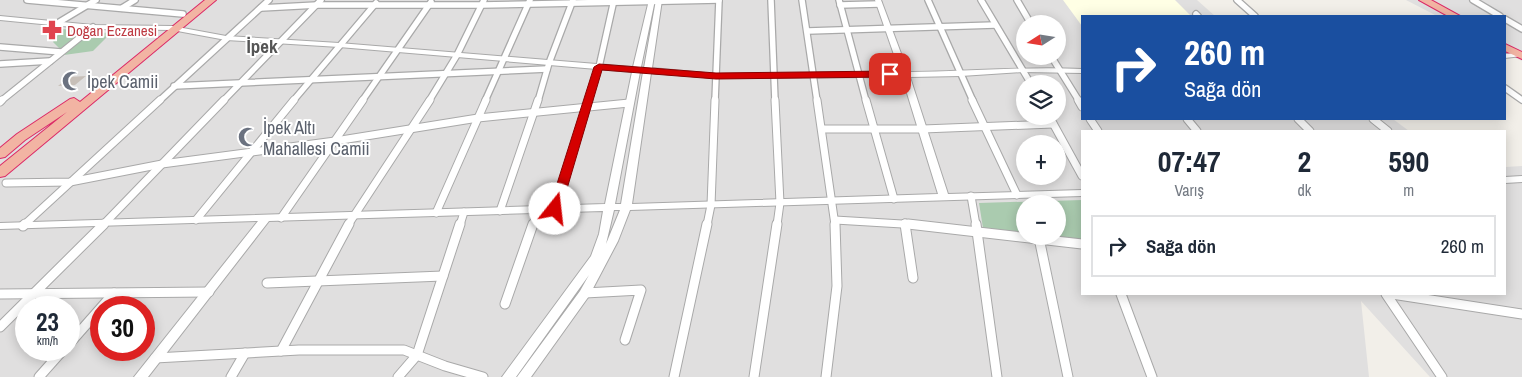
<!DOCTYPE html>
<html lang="tr">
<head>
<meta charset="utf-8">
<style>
  body { margin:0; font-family:"Archivo Narrow",sans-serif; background:#f6f6f7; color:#1f2937; height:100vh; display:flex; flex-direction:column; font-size:19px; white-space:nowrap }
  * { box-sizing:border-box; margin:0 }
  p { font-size:16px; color:#747a83 }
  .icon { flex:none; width:28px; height:28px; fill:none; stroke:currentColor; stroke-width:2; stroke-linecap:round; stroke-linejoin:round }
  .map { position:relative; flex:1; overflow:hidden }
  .side { position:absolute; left:1081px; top:130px; width:425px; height:165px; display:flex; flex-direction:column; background:#fff; border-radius:0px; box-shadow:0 2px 12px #0003 }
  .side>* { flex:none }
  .guide { position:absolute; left:1081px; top:15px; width:425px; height:105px; border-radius:0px; box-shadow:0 2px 12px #0003; background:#1a4fa0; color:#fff; overflow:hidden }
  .needle { width:32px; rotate:258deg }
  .controls { position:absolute; left:1016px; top:15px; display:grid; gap:10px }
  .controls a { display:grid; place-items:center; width:50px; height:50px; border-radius:50%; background:#fff; box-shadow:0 2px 12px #0003; font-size:25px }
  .speed { position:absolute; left:15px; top:296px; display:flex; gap:10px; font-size:25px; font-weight:700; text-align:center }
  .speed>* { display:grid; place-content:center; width:65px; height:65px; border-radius:50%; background:#fff; box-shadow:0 2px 12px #0003; line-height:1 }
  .speed small { font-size:12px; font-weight:400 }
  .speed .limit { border:8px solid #d22; background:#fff; color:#111 }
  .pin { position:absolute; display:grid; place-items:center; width:42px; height:42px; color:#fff; margin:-21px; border-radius:10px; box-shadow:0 2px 8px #0006 }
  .me { position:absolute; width:55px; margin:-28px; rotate:16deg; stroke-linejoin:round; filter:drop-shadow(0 0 4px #0008) }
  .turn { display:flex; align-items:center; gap:18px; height:105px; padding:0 20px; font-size:22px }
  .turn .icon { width:65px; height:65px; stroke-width:2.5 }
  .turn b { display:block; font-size:35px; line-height:42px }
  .eta { display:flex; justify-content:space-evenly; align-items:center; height:85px; text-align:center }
  .eta b { font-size:30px; font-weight:700; line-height:35px }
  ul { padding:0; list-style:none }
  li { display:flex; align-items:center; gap:15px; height:62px; margin:0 10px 8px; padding:0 10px; border:2px solid #e0e1e3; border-radius:0px }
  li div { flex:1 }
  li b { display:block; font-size:19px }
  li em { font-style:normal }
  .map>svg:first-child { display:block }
</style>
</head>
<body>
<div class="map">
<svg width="1522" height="377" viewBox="0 0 1522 377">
  <rect width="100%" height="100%" fill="#f2efe9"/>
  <g fill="#e0dfdf" fill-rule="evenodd">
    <path d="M0,0h1197l18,16h-133v103h311l16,12h-327v163h423v-127l17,-1v211h-92l-69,-76 8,76h-1369zM1025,24h33v32h-33zM1025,84h33v32h-33zM1025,144h33v32h-33zM1025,204h33v32h-33zM26,308h43v42h-43zM101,308h43v42h-43z"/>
    <polygon points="1406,0 1522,0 1522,61 1505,53 1505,16 1437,16"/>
  </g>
  <polygon fill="#ffffe5" points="1063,0 1175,0 1191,16 1082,16 1082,26"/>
  <g fill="#aacbaf">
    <polygon points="62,29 85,31 60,49 53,42"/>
    <polygon points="91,32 111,33 93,51 64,55"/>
    <polygon points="1082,200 1082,240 1051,236 1058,236 1058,204 1025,204 1025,233 983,228 979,203"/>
  </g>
  <polygon fill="#c7bfb8" points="86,76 75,85 58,86 69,77"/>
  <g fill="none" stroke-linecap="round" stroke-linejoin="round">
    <defs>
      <g id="minor-far2">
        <polyline points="27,0 183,14"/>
        <polyline points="771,0 775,101"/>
        <polyline points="802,0 817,101"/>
        <polyline points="839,0 866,101"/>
        <polyline points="928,0 973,101"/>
        <polyline points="981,0 1031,84"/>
        <polyline points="1017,0 1031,24"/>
        <polyline points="1237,0 1255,16"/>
        <polyline points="1473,0 1500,16"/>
        <polyline points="840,5 879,4"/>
        <polyline points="122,8 135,0"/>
        <polyline points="261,8 317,5 481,5 719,0"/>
        <polyline points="1196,14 1198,16"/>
        <polyline points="1505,19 1522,29"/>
        <polyline points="56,24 96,0"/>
        <polyline points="808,31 995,25"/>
        <polyline points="0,47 61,52"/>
        <polyline points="1051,56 1079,101"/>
        <polyline points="0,64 50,61"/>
        <polyline points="174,86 547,69"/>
        <polyline points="1505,88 1522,100"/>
        <polyline points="1,101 93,27"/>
        <polyline points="159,101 269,0"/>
        <polyline points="223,101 321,0"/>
        <polyline points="293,101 376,3"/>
        <polyline points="362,101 431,2"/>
        <polyline points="429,101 457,55 484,0"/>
        <polyline points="485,101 530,0"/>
        <polyline points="538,101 549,63 573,0"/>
        <polyline points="588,101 599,67 614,0"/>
        <polyline points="715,101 719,0"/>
      </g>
      <g id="minor-far1">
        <polyline points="775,100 780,203 777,225"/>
        <polyline points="817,100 835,225"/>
        <polyline points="866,100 894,199"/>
        <polyline points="972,100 1017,195"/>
        <polyline points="1078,100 1082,107"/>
        <polyline points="0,102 2,100"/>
        <polyline points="1049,116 1082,176"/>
        <polyline points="1090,119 1098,131"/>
        <polyline points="1187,119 1197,131"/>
        <polyline points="1298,119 1310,131"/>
        <polyline points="1373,119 1388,131"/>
        <polyline points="822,129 923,129 1053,124"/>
        <polyline points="6,183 70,182 162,164 335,141 478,118 629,103"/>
        <polyline points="971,196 976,225"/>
        <polyline points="555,209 589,100"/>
        <polyline points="500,211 538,100"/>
        <polyline points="436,213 486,100"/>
        <polyline points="281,218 363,100"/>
        <polyline points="196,220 294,100"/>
        <polyline points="835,220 919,225"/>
        <polyline points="905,223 905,225"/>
        <polyline points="24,225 160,100"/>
        <polyline points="103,225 224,100"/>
        <polyline points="348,225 430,100"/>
        <polyline points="460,225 464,212"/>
        <polyline points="533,225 538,210"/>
        <polyline points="707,225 711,205 715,100"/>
      </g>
      <g id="minor">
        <polyline points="905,224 913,278"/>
        <polyline points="908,224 1082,244"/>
        <polyline points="976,224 997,377"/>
        <polyline points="23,226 25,224"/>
        <polyline points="1039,238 1068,377"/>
        <polyline points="267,283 443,276"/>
        <polyline points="585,293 641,290 625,340"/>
        <polyline points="0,294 209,292"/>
        <polyline points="1121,294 1152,377"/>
        <polyline points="1386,294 1442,377"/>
        <polyline points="1392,294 1522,314"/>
        <polyline points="505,304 533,224"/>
        <polyline points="0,327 104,224"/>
        <polyline points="69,344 114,293"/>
        <polyline points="281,351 349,224"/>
        <polyline points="155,358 299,350 404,350 445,366 483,377"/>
        <polyline points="39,377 63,350"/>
        <polyline points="231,377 245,353"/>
        <polyline points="398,377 417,355 460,224"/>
        <polyline points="674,377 707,224"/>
        <polyline points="754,377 777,224"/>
        <polyline points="826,377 837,286 835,224"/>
      </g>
      <g id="tertiary">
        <path d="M649,0h6l-14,67 3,1 12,-68h6l-10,68 64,6 184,-2 -25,-72h6l27,72c58,0 116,-6 174,-3v4l-59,-1 -62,4 -51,1 38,117 134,-4v6l-452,14 -12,31 -29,55 -58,81h-14l63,-86 9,-16 -73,102h-14l89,-121 8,-22 4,-23 -334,10 -121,156h-14l124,-156 -258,8v-6l605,-19 27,-132 -293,-25 -113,-7 -54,-10 -79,-1 -93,-9v-4l93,9 79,1 54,10 113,7 294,24zM640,72h3l-22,132h-6zM651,73l65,5 186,-1 36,117 -306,10zM614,210h6l-14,34z"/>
        <polygon points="1522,52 1522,56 1505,58 1505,54"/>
        <polygon points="1522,176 1522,182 1505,183 1505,177"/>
      </g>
      <g id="trunk">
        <polygon points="205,0 216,0 5,176 0,177 0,166 67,112 25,140 5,157 0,158 0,148 17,134 70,99 74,98 80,102"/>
        <polygon points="1419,0 1431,0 1460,16 1448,16"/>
        <polygon points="1505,44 1522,52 1522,59 1505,51"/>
      </g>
    </defs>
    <use href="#minor-far2" stroke="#a9a9a9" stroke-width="8"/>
    <use href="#minor-far1" stroke="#a9a9a9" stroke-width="9"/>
    <use href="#minor" stroke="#a9a9a9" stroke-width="11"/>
    <use href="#tertiary" stroke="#a9a9a9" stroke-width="2"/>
    <use href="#trunk" stroke="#dc2a67" stroke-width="2"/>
    <use href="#minor-far2" stroke="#fff" stroke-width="5.5"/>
    <use href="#minor-far1" stroke="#fff" stroke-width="7"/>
    <use href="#minor" stroke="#fff" stroke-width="9"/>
    <use href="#tertiary" fill="#fff" fill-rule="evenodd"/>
    <use href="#trunk" fill="#f2b4a3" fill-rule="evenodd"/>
  </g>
  <polygon fill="#d40000" stroke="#8a0000" points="599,64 716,73 890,71 895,74 890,77 716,79 602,70 561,209 555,213 551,212 549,209 594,67"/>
  <defs>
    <symbol id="pharmacy-bare" viewBox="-9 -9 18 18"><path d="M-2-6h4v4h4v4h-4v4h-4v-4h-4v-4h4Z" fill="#e0444e" stroke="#fff" stroke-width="2.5" paint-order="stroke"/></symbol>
    <symbol id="mosque-bare" viewBox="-9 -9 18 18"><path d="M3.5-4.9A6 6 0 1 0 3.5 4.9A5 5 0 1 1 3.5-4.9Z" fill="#6b7280" stroke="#fff" stroke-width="2.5" paint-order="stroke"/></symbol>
  </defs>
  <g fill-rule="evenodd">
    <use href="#pharmacy-bare" x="38" y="16" width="28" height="28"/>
    <use href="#mosque-bare" x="58" y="67" width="28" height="28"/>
    <use href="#mosque-bare" x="234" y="123" width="28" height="28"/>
  </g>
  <g text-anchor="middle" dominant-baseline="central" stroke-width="4" stroke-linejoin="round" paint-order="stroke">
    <g font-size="15" fill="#be3a42" stroke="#fff" text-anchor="start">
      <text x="67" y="30">Doğan Eczanesi</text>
    </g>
    <g font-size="18" fill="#5b616d" stroke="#fff" text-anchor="start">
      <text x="87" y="81">İpek Camii</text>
      <text x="263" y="127">İpek Altı<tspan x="263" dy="21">Mahallesi Camii</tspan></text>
    </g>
    <g font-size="19" font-weight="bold" fill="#555" stroke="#fff">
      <text x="262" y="46">İpek</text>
    </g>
  </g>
</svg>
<div class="controls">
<a><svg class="needle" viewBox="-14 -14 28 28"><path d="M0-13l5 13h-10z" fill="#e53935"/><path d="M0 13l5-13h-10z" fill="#747a83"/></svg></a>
<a><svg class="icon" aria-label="layers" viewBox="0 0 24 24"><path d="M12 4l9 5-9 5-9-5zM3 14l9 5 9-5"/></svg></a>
<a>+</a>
<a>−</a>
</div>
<div class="speed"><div>23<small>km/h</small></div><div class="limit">30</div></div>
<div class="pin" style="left:890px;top:74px;background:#d93025"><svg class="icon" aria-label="arrive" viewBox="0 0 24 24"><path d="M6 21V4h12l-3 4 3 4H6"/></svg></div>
<svg class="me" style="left:555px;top:209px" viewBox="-20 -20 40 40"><circle r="19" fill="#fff"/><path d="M0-13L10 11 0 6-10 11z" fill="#d40000"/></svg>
<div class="guide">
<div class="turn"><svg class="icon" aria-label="right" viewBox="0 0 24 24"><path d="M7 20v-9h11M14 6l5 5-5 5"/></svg><div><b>260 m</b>Sağa dön</div></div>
</div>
<section class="side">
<div class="eta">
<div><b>07:47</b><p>Varış</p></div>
<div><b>2</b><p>dk</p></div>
<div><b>590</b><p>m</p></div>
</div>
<ul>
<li><svg class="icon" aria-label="right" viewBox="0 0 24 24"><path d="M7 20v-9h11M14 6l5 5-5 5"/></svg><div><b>Sağa dön</b></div><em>260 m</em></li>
</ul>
</section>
</div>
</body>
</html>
